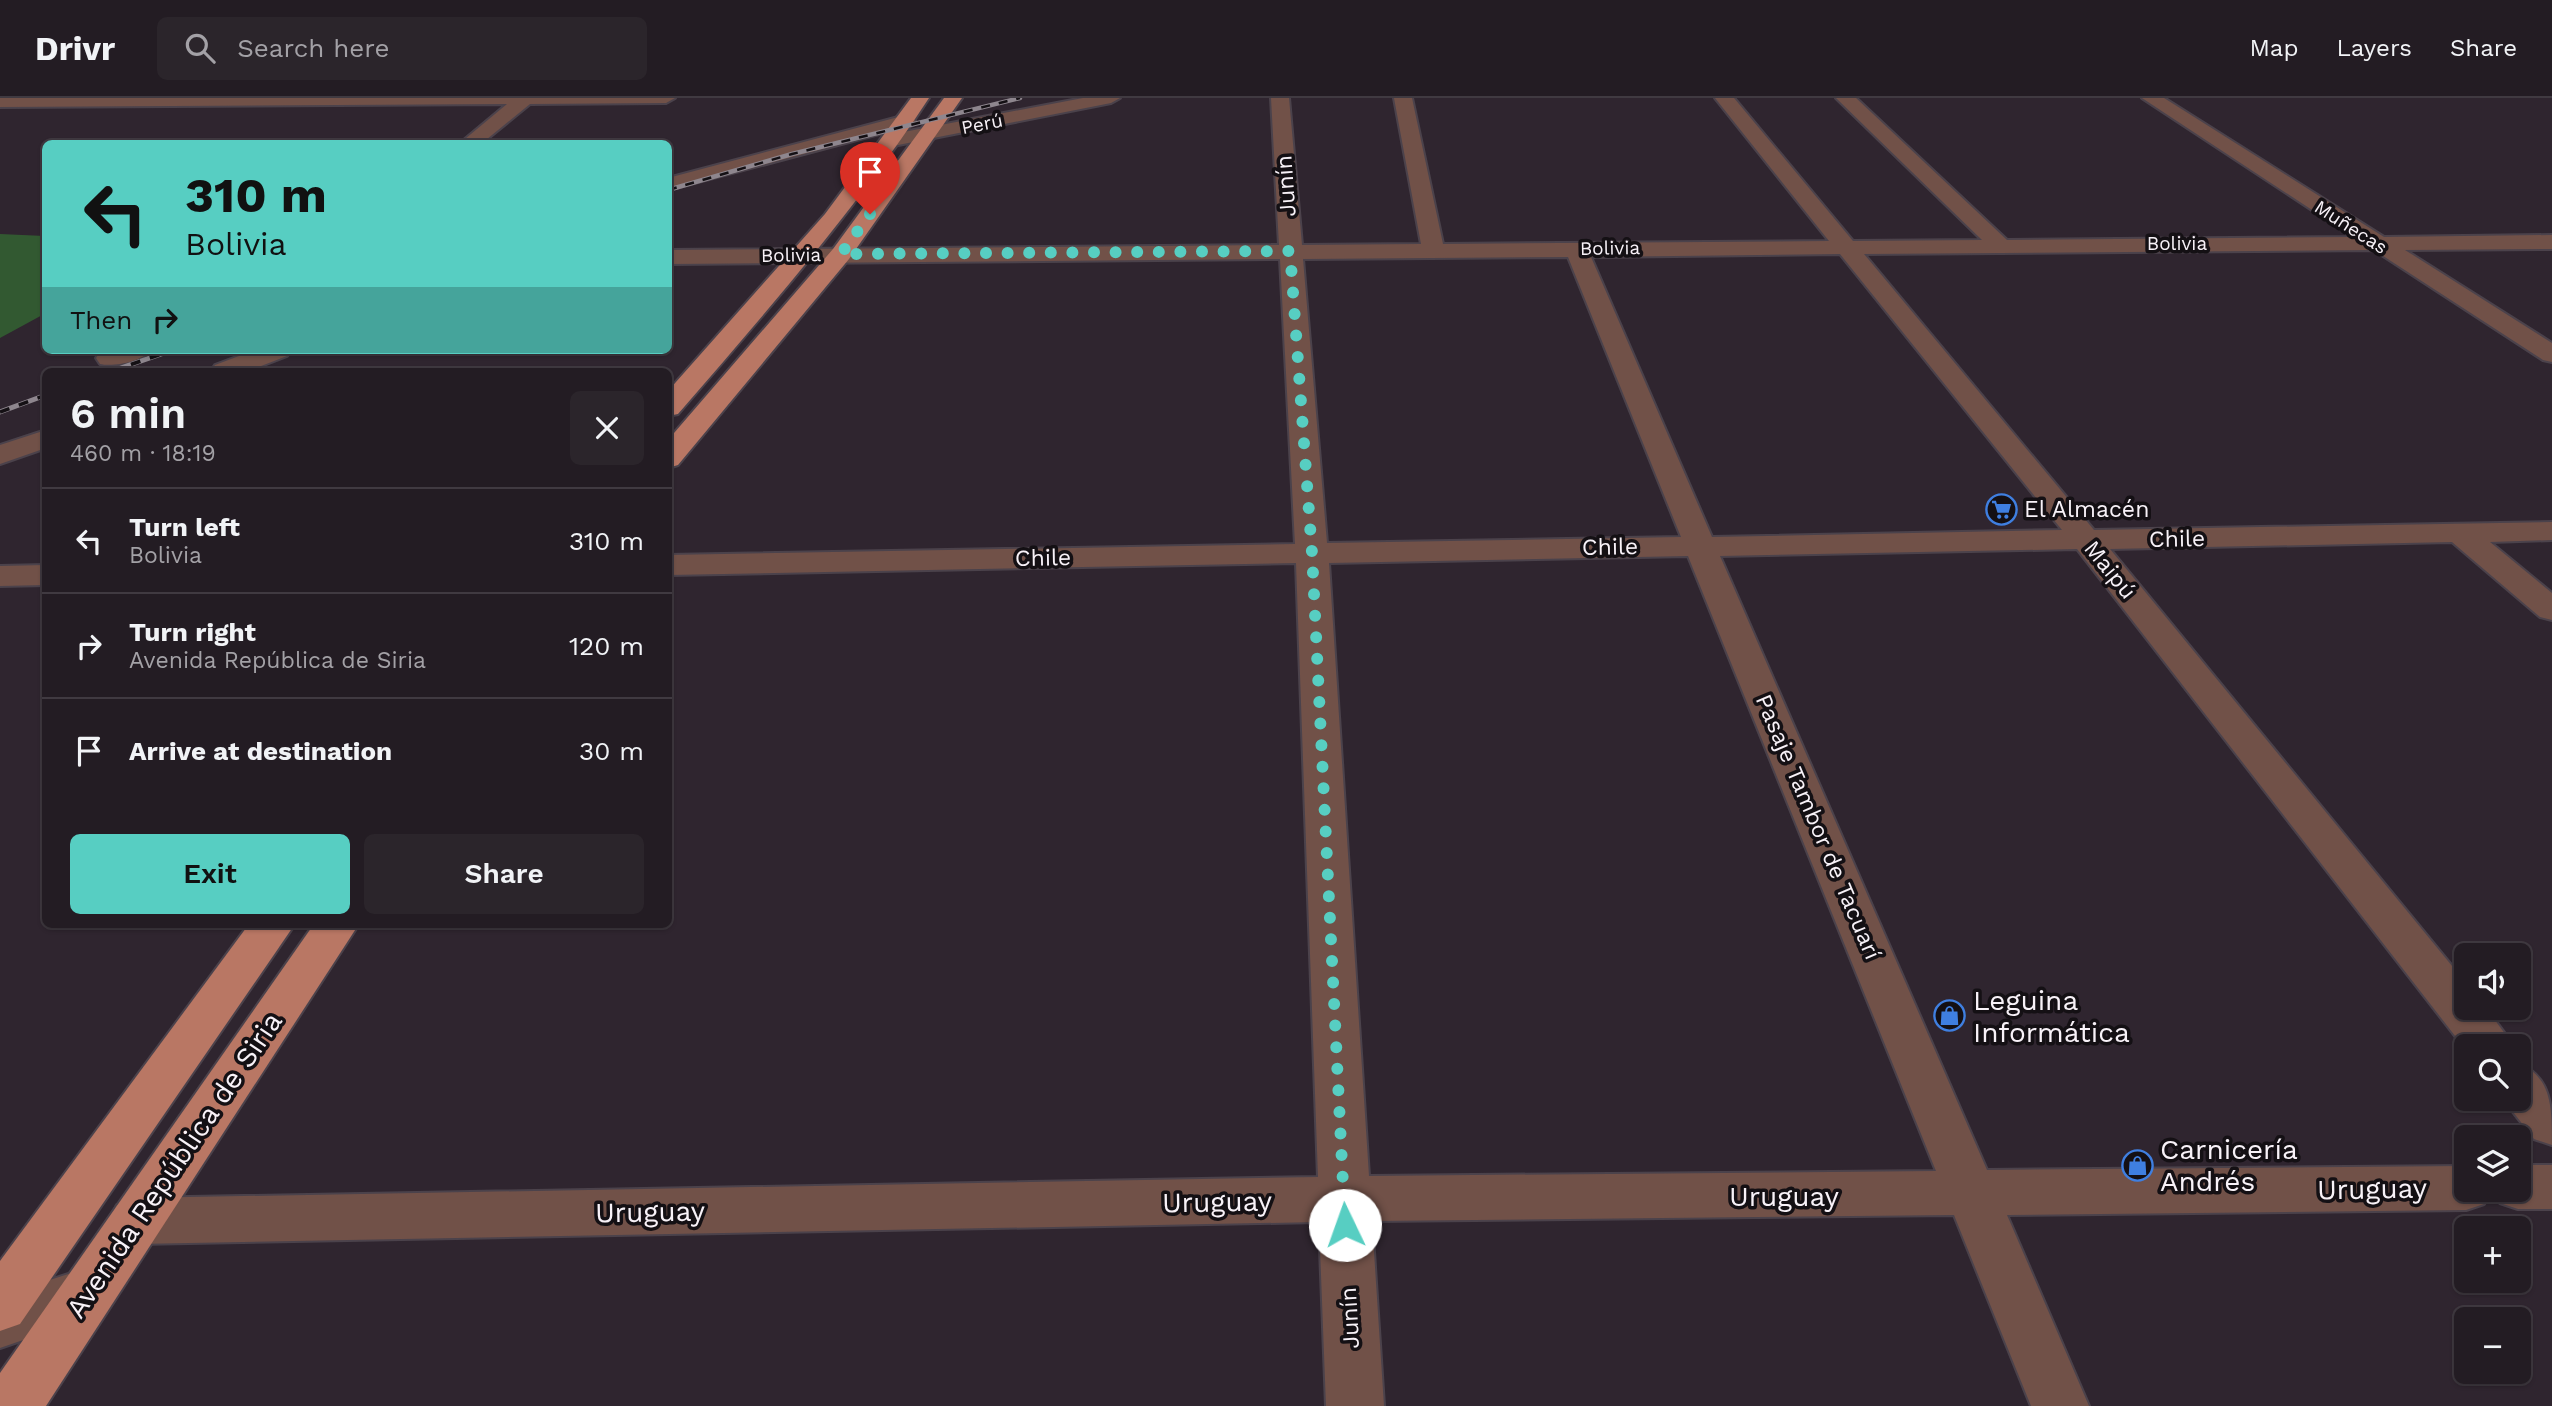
<!DOCTYPE html>
<html lang="en">
<head>
<meta charset="utf-8">
<style>
  body { margin:0; font-family:"Work Sans",sans-serif; background:#2b252b; color:#f1f3f6; height:100vh; display:flex; flex-direction:column; font-size:26px; white-space:nowrap }
  * { box-sizing:border-box; margin:0 }
  p { font-size:23px; color:#a3a1a6 }
  .icon { flex:none; width:38px; height:38px; fill:none; stroke:currentColor; stroke-width:2; stroke-linecap:round; stroke-linejoin:round }
  .map { position:relative; flex:1; overflow:hidden }
  .details { position:absolute; left:42px; top:270px; width:630px; height:560px; display:flex; flex-direction:column; background:#231c23; border-radius:10px; box-shadow:0 2px 5px #0004,0 0 0 2px #403a41 }
  .details>* { flex:none }
  .guide { position:absolute; left:42px; top:42px; width:630px; height:214px; border-radius:10px; box-shadow:0 2px 5px #0004,0 0 0 2px #403a41; background:#57cec2; color:#111; overflow:hidden }
  .tools { position:absolute; left:2454px; top:845px; display:grid; gap:14px }
  .tools a { display:grid; place-items:center; width:77px; height:77px; border-radius:10px; background:#231c23; box-shadow:0 2px 5px #0004,0 0 0 2px #403a41; font-size:35px }
  .pin { position:absolute; display:grid; place-items:center; width:60px; height:60px; color:#fff; margin:-72px -30px; border-radius:50% 50% 50% 0; rotate:-45deg; box-shadow:0 0 7px #0007 }
  .pin .icon { rotate:45deg }
  .me { position:absolute; width:77px; margin:-38px; rotate:357deg; stroke-linejoin:round; filter:drop-shadow(0 0 5px #0008) }
  .turn { display:flex; align-items:center; gap:24px; height:147px; padding:0 28px; font-size:32px }
  .turn .icon { width:91px; height:91px; stroke-width:2.5 }
  .turn b { display:block; font-size:49px; line-height:60px }
  .then { display:flex; align-items:center; height:66px; padding:0 28px; background:#0003; gap:14px; font-size:26px }
  .round { display:grid; place-items:center; flex:none; width:74px; height:74px; border-radius:10px; background:#2b252b }
  .head { display:flex; align-items:center; justify-content:space-between; height:119px; padding:0 28px }
  h1 { font-size:42px; font-weight:600; line-height:52px }
  .primary-button { display:flex; gap:14px; margin-top:auto; padding:14px 28px }
  .primary-button a { flex:1; height:80px; border-radius:10px; background:#57cec2; color:#111; font-size:28px; font-weight:600; line-height:80px; text-align:center }
  .primary-button a+a { background:#2b252b; color:#f1f3f6 }
  ul { padding:0; list-style:none }
  li { display:flex; align-items:center; gap:21px; height:105px; padding:0 28px; border-top:2px solid #403a41 }
  li div { flex:1 }
  li b { display:block; font-size:26px }
  li em { font-style:normal }
  header { display:flex; align-items:center; gap:42px; box-sizing:border-box; height:98px; padding:0 35px; background:#231c23; border-bottom:2px solid #403a41 }
  header strong { font-size:33px }
  nav { display:flex; gap:38px; margin-inline-start:auto; font-size:24px }
  .search { width:490px; height:63px; background:#2b252b; display:flex; align-items:center; gap:18px; box-sizing:border-box; padding:0 24px; border-radius:10px; color:#a3a1a6; font-size:26px }
  .map>svg:first-child { display:block }
</style>
</head>
<body>
<header>
<strong>Drivr</strong>
<div class="search"><svg class="icon" aria-label="search" viewBox="0 0 24 24"><circle cx="10" cy="10" r="6"/><path d="M15 15l6 6"/></svg>Search here</div>
<nav><a>Map</a><a>Layers</a><a>Share</a></nav>
</header>
<div class="map">
<svg width="2552" height="1308" viewBox="0 0 2552 1308">
  <rect width="100%" height="100%" fill="#2f252f"/>
  <polygon fill="#325931" points="0,136 45,138 46,215 0,240"/>
  <g fill="none" stroke-linecap="round" stroke-linejoin="round">
    <defs>
      <g id="minor">
        <polygon points="0,0 675,0 666,5 530,6 481,46 459,46 507,6 0,9"/>
        <polygon points="1083,0 1120,0 1111,5 893,48 883,42 893,36"/>
        <path d="M1271,0h18l13,147 119,-1 -27,-146h18l31,146 386,-3 -114,-143h19l119,143 129,-1 -146,-142h20l151,142 346,-3 -211,-139h22l220,139 168,-2v14l-147,1 147,93v19l-9,-2 -169,-110 -510,4 230,276 458,-8v18l-62,2 62,51v27l-12,-3 -88,-75 -342,7 356,434v25h20l28,38h-48v4l-389,-501 -357,7 267,614 479,-4v24h25l-7,14 -18,6 -459,5 82,191h-58l-77,-191 -582,6 12,185h-58l-7,-184 -1183,22 -19,-7 -8,-16 8,-16 19,-7 1182,-21 -22,-614 -628,12v-20l627,-11 -15,-285 -612,5v-14l611,-5zM1840,156l222,276 -350,7 -121,-280zM1568,159l113,280 -354,6 -24,-284zM1688,458l248,615 -567,5 -40,-613z"/>
        <polygon points="906,17 913,19 915,23 913,27 668,92 668,80"/>
        <path d="M108,252h42c-8,12 -37,17 -50,14l-4,-6 4,-6z"/>
        <polygon points="255,252 291,252 287,258 248,273 211,273 215,267"/>
        <polygon points="46,332 46,350 0,366 0,347"/>
        <polygon points="46,467 46,487 0,488 0,468"/>
        <path d="M2518,965c34,14 34,44 34,82l-18,-6 -31,-40h15z"/>
        <polygon points="2518,1067 2552,1067 2552,1111 2518,1111 2500,1105 2493,1092 2518,1092"/>
        <polygon points="87,1170 107,1177 115,1195 107,1213 0,1250 0,1198"/>
      </g>
      <g id="major">
        <path d="M911,0h18c-74,113 -163,214 -251,316l-10,2v-25l157,-177z"/>
        <polygon points="944,0 962,0 849,161 678,367 668,370 668,342 833,151"/>
        <polygon points="249,826 295,826 20,1226 0,1233 0,1163"/>
        <polygon points="314,826 359,826 46,1308 0,1308 0,1275"/>
      </g>
    </defs>
    <use href="#minor" stroke="#4b424b" stroke-width="4"/>
    <use href="#major" stroke="#4b424b" stroke-width="4"/>
    <use href="#minor" fill="#715148" fill-rule="evenodd"/>
    <use href="#major" fill="#b97764" fill-rule="evenodd"/>
    <defs>
      <polyline id="rail-far1" points="668,92 792,56 1020,0"/>
      <g id="rail">
        <polyline points="112,273 173,252"/>
        <polyline points="0,314 46,297"/>
      </g>
    </defs>
    <use href="#rail-far1" stroke="#8e868e" stroke-width="4.5"/>
    <use href="#rail" stroke="#8e868e" stroke-width="5"/>
    <use href="#rail-far1" stroke="#141014" stroke-width="2.5" stroke-dasharray="9" stroke-linecap="butt"/>
    <use href="#rail" stroke="#141014" stroke-width="3.5" stroke-dasharray="10" stroke-linecap="butt"/>
  </g>
  <g fill="none" stroke-linecap="round" stroke-linejoin="round">
    <polyline stroke="#57cec2" stroke-width="12" stroke-dasharray="0 21.6" points="870,116 841,156 1290,153 1312,455 1345,1127"/>
  </g>
  <defs>
    <symbol id="supermarket-ring" viewBox="-11 -11 22 22"><circle r="9.5" fill="#141014" stroke="#3f7fe0" stroke-width="1.5"/><path d="M-6-5.5h2.5l.6 2H6L4.5 2H-2.5L-4.4-4H-6ZM-1.5 3.2a1.3 1.3 0 1 0 .1 0ZM3 3.2a1.3 1.3 0 1 0 .1 0Z" fill="#3f7fe0"/></symbol>
    <symbol id="shop-ring" viewBox="-11 -11 22 22"><circle r="9.5" fill="#141014" stroke="#3f7fe0" stroke-width="1.5"/><path d="M-5-2.5h2.3a2.7 3.5 0 0 1 5.4 0H5L5.5 6h-11ZM-1.5-2.5h3a1.5 2.3 0 0 0-3 0Z" fill="#3f7fe0"/></symbol>
  </defs>
  <g fill-rule="evenodd">
    <use href="#supermarket-ring" x="1984" y="394" width="35" height="35"/>
    <use href="#shop-ring" x="1932" y="900" width="35" height="35"/>
    <use href="#shop-ring" x="2120" y="1050" width="35" height="35"/>
  </g>
  <g text-anchor="middle" dominant-baseline="central" stroke-width="7" stroke-linejoin="round" paint-order="stroke">
    <g font-size="19" fill="#f8f2f8" stroke="#141014">
      <text transform="translate(982 26) rotate(-11)">Perú</text>
      <text transform="translate(2351 129) rotate(33)">Muñecas</text>
      <text x="2177" y="145">Bolivia</text>
      <text transform="translate(1610 150) rotate(-1)">Bolivia</text>
      <text transform="translate(791 157) rotate(-1)">Bolivia</text>
    </g>
    <g font-size="23" fill="#f8f2f8" stroke="#141014">
      <text transform="translate(1286 88) rotate(-94)">Junín</text>
      <text transform="translate(2177 441) rotate(-1)">Chile</text>
      <text transform="translate(1610 449) rotate(-1)">Chile</text>
      <text transform="translate(1043 460) rotate(-1)">Chile</text>
      <text transform="translate(2110 472) rotate(51)">Maipú</text>
      <text transform="translate(1818 729) rotate(67)">Pasaje Tambor de Tacuarí</text>
      <text transform="translate(1350 1220) rotate(-93)">Junín</text>
    </g>
    <g font-size="23" fill="#f8f2f8" stroke="#141014" text-anchor="start">
      <text x="2024" y="411">El Almacén</text>
    </g>
    <g font-size="28" fill="#f8f2f8" stroke="#141014" text-anchor="start">
      <text x="1973" y="902">Leguina<tspan x="1973" dy="32">Informática</tspan></text>
      <text x="2160" y="1051">Carnicería<tspan x="2160" dy="32">Andrés</tspan></text>
    </g>
    <g font-size="28" fill="#f8f2f8" stroke="#141014">
      <text transform="translate(174 1067) rotate(-56)">Avenida República de Siria</text>
      <text transform="translate(2372 1091) rotate(-1)">Uruguay</text>
      <text x="1784" y="1098">Uruguay</text>
      <text transform="translate(1217 1104) rotate(-1)">Uruguay</text>
      <text transform="translate(650 1114) rotate(-1)">Uruguay</text>
    </g>
  </g>
</svg>
<div class="tools">
<a><svg class="icon" aria-label="sound" viewBox="0 0 24 24"><path d="M4 9h4l5-4v14l-5-4H4zM17 9q2 3 0 6"/></svg></a>
<a><svg class="icon" aria-label="search" viewBox="0 0 24 24"><circle cx="10" cy="10" r="6"/><path d="M15 15l6 6"/></svg></a>
<a><svg class="icon" aria-label="layers" viewBox="0 0 24 24"><path d="M12 4l9 5-9 5-9-5zM3 14l9 5 9-5"/></svg></a>
<a>+</a>
<a>−</a>
</div>
<div class="pin" style="left:870px;top:116px;background:#d93025"><svg class="icon" aria-label="arrive" viewBox="0 0 24 24"><path d="M6 21V4h12l-3 4 3 4H6"/></svg></div>
<svg class="me" style="left:1345px;top:1127px" viewBox="-20 -20 40 40"><circle r="19" fill="#fff"/><path d="M0-13L10 11 0 6-10 11z" fill="#57cec2"/></svg>
<div class="guide">
<div class="turn"><svg class="icon" aria-label="left" viewBox="0 0 24 24"><path d="M17 20v-9H6M10 6l-5 5 5 5"/></svg><div><b>310 m</b>Bolivia</div></div>
<div class="then">Then<svg class="icon" aria-label="right" viewBox="0 0 24 24"><path d="M7 20v-9h11M14 6l5 5-5 5"/></svg></div>
</div>
<section class="details">
<div class="head"><div><h1>6 min</h1><p>460 m · 18:19</p></div><a class="round"><svg class="icon" aria-label="close" viewBox="0 0 24 24"><path d="M6 6l12 12M18 6L6 18"/></svg></a></div>
<ul>
<li><svg class="icon" aria-label="left" viewBox="0 0 24 24"><path d="M17 20v-9H6M10 6l-5 5 5 5"/></svg><div><b>Turn left</b><p>Bolivia</p></div><em>310 m</em></li>
<li><svg class="icon" aria-label="right" viewBox="0 0 24 24"><path d="M7 20v-9h11M14 6l5 5-5 5"/></svg><div><b>Turn right</b><p>Avenida República de Siria</p></div><em>120 m</em></li>
<li><svg class="icon" aria-label="arrive" viewBox="0 0 24 24"><path d="M6 21V4h12l-3 4 3 4H6"/></svg><div><b>Arrive at destination</b></div><em>30 m</em></li>
</ul>
<div class="primary-button"><a>Exit</a><a>Share</a></div>
</section>
</div>
</body>
</html>
